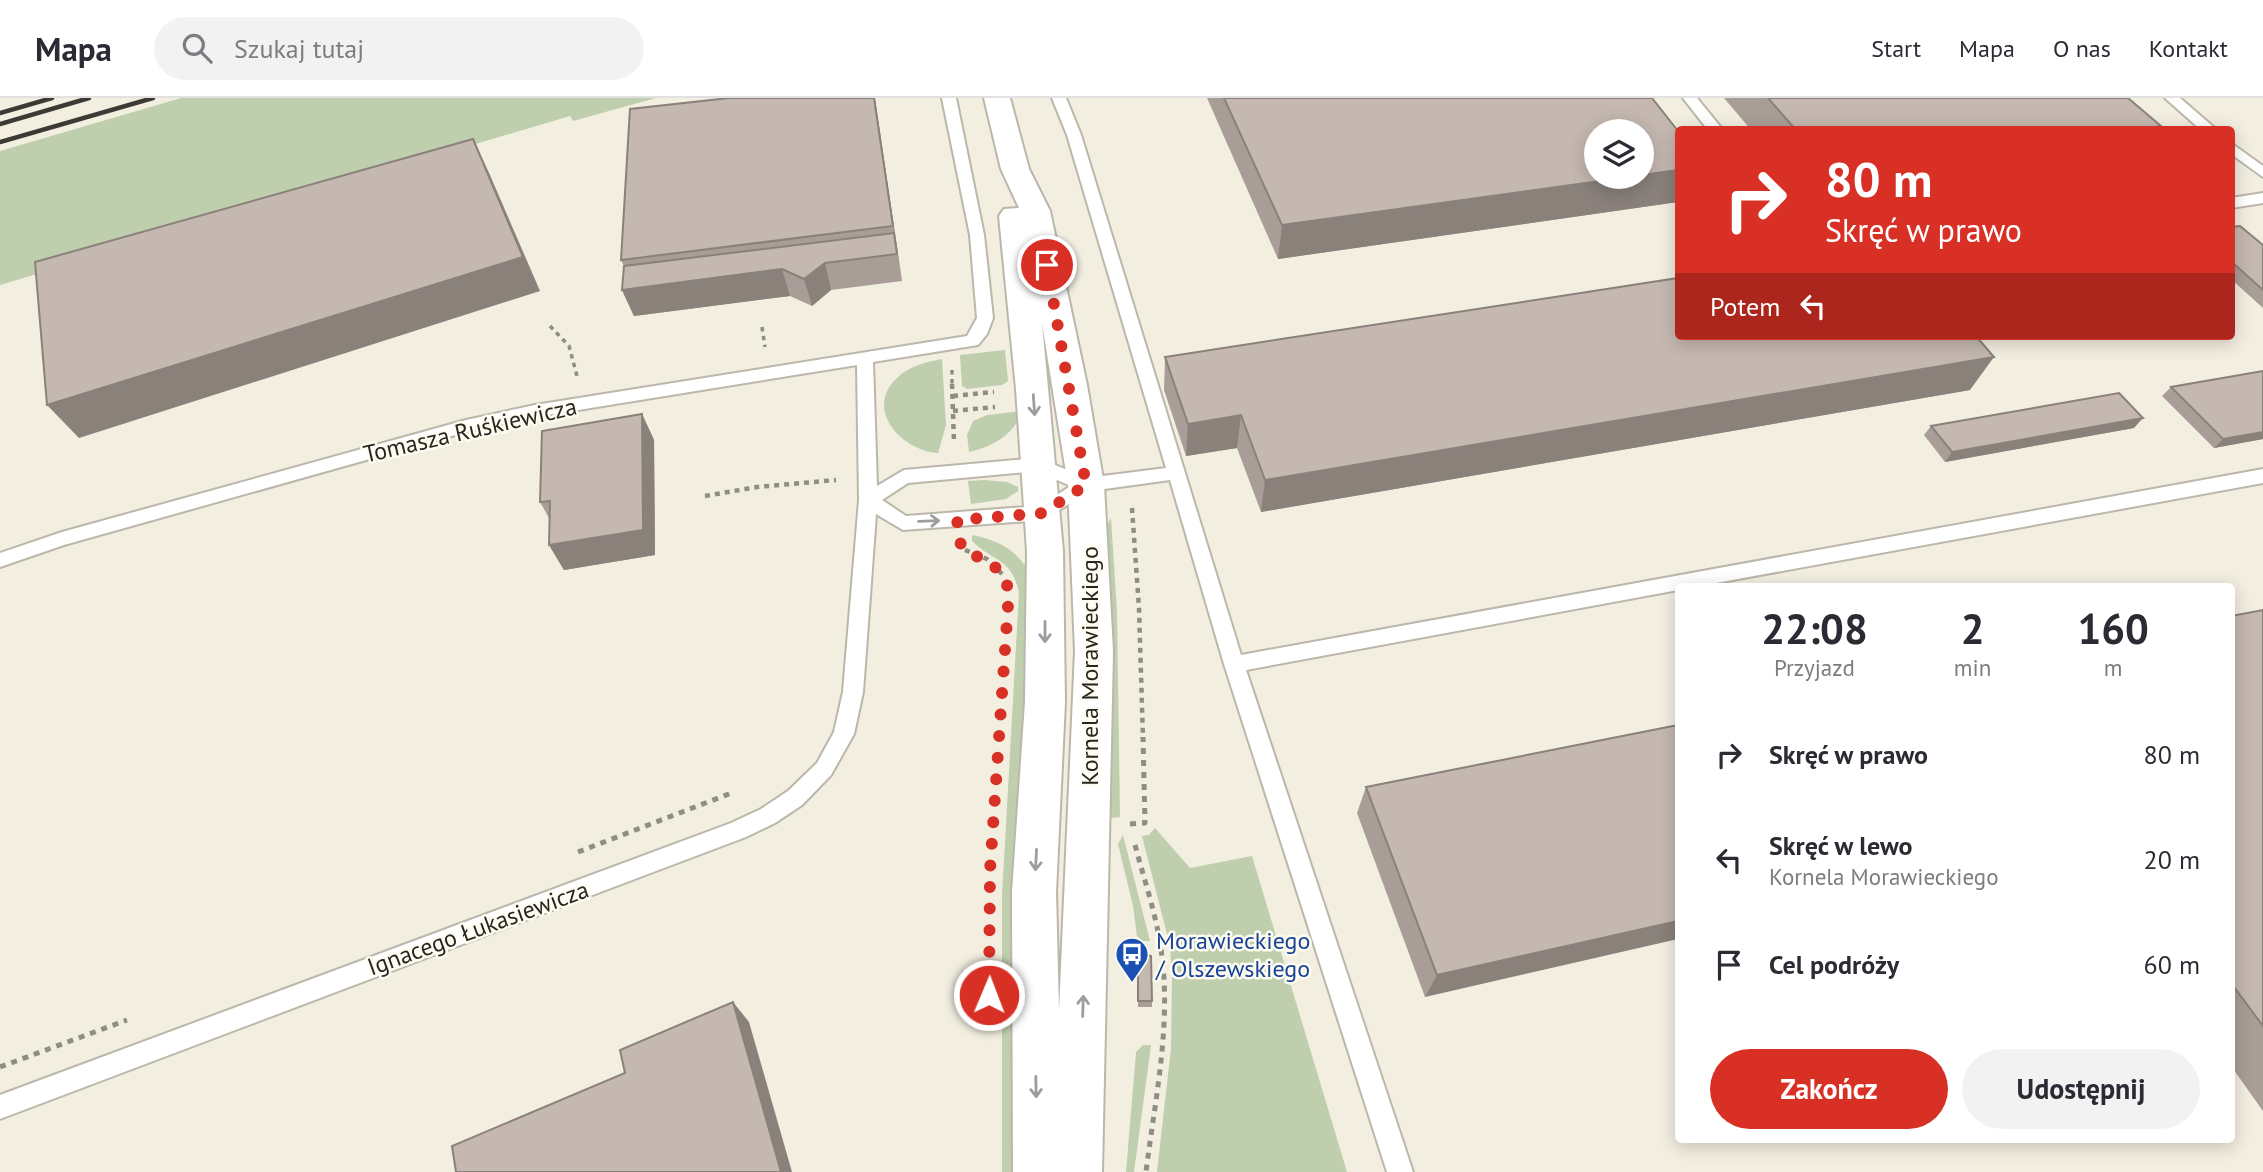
<!DOCTYPE html>
<html lang="pl">
<head>
<meta charset="utf-8">
<style>
  body { margin:0; font-family:"PT Sans",sans-serif; background:#f2f2f3; color:#2b2b33; height:100vh; display:flex; flex-direction:column; font-size:26px; white-space:nowrap }
  * { box-sizing:border-box; margin:0 }
  p { font-size:23px; color:#7c7c81 }
  .icon { flex:none; width:38px; height:38px; fill:none; stroke:currentColor; stroke-width:2; stroke-linecap:round; stroke-linejoin:round }
  .map { position:relative; flex:1; overflow:hidden }
  .details { position:absolute; left:1675px; top:485px; width:560px; height:560px; display:flex; flex-direction:column; background:#fff; border-radius:7px; box-shadow:0 4px 18px #0003 }
  .details>* { flex:none }
  .top-card { position:absolute; left:1675px; top:28px; width:560px; height:214px; border-radius:7px; box-shadow:0 4px 18px #0003; background:#d93025; color:#fff; overflow:hidden }
  .buttons { position:absolute; left:1584px; top:21px; display:grid; gap:14px }
  .buttons a { display:grid; place-items:center; width:70px; height:70px; border-radius:50%; background:#fff; box-shadow:0 4px 18px #0003; font-size:35px }
  .pin { position:absolute; display:grid; place-items:center; width:60px; height:60px; color:#fff; margin:-30px; border:4px solid #fff; border-radius:50%; box-shadow:0 2px 7px #0007 }
  .me { position:absolute; width:77px; margin:-38px; rotate:1deg; stroke-linejoin:round; filter:drop-shadow(0 0 5px #0008) }
  .turn { display:flex; align-items:center; gap:24px; height:147px; padding:0 35px; font-size:32px }
  .turn .icon { width:91px; height:91px; stroke-width:2.5 }
  .turn b { display:block; font-size:49px; line-height:60px }
  .then { display:flex; align-items:center; height:66px; padding:0 35px; background:#0003; gap:14px; font-size:26px }
  .eta { display:flex; justify-content:space-evenly; align-items:center; height:119px; text-align:center }
  .eta b { font-size:42px; font-weight:700; line-height:49px }
  .primary-button { display:flex; gap:14px; margin-top:auto; padding:14px 35px }
  .primary-button a { flex:1; height:80px; border-radius:42px; background:#d93025; color:#fff; font-size:28px; font-weight:700; line-height:80px; text-align:center }
  .primary-button a+a { background:#f2f2f3; color:#2b2b33 }
  ul { padding:0; list-style:none }
  li { display:flex; align-items:center; gap:21px; height:105px; padding:0 35px }
  li div { flex:1 }
  li b { display:block; font-size:26px }
  li em { font-style:normal }
  header { display:flex; align-items:center; gap:42px; box-sizing:border-box; height:98px; padding:0 35px; background:#fff; border-bottom:2px solid #e1e1e2 }
  header strong { font-size:33px }
  nav { display:flex; gap:38px; margin-inline-start:auto; font-size:24px }
  .search { width:490px; height:63px; background:#f2f2f3; display:flex; align-items:center; gap:18px; box-sizing:border-box; padding:0 24px; border-radius:38px; color:#7c7c81; font-size:26px }
  .map>svg:first-child { display:block }
</style>
</head>
<body>
<header>
<strong>Mapa</strong>
<div class="search"><svg class="icon" aria-label="search" viewBox="0 0 24 24"><circle cx="10" cy="10" r="6"/><path d="M15 15l6 6"/></svg>Szukaj tutaj</div>
<nav><a>Start</a><a>Mapa</a><a>O nas</a><a>Kontakt</a></nav>
</header>
<div class="map">
<svg width="2263" height="1074" viewBox="0 0 2263 1074">
  <rect width="100%" height="100%" fill="#f2eee0"/>
  <g fill="#bfcfae">
    <polygon points="181,0 656,0 573,23 570,18 0,187 0,53"/>
    <polygon points="1005,252 1008,283 1002,287 967,291 962,288 960,257"/>
    <path d="M942,261l4,66 -8,28c-35,-2 -75,-43 -41,-75 12,-12 29,-16 45,-19z"/>
    <path d="M1022,313c-8,24 -29,35 -53,41l-2,-17 6,-14 14,-6z"/>
    <polygon points="984,382 1007,384 1018,389 1018,393 1006,401 971,406 968,383"/>
    <polygon points="1111,420 1117,514 1120,719 1111,720 1101,727 1102,437"/>
    <path d="M972,437c27,5 46,16 59,40l-9,597h-20v-276l17,-304c-8,-35 -26,-30 -47,-51z"/>
    <polygon points="1155,730 1190,770 1252,758 1347,1074 1157,1074 1171,950 1172,877 1170,848 1142,738 1149,737"/>
    <polygon points="1123,737 1150,843 1143,843 1137,838 1133,808 1118,746"/>
    <polygon points="1143,947 1151,947 1134,1074 1126,1074 1136,954"/>
  </g>
  <g fill="none" stroke-linecap="round" stroke-linejoin="round">
    <defs>
      <g id="service">
        <path d="M942,0h14l28,137 9,83 -6,16 -9,11 -105,17 4,124 27,-16 134,-12 49,20 79,-10 -99,-333 -15,-37h14l15,37 160,520 1022,-186v14l-563,103h-22v4l-432,80 167,502h-26l-163,-508 -54,-184 -80,11 -47,29 -140,10 -27,-16 -13,178 -9,42 -23,41 -29,30 -27,18 -29,14 -746,282v-24l731,-272 30,-14 27,-18 29,-28 17,-31 9,-40 16,-192 -2,-135 -322,52 -69,15 -402,113 -64,22v-14l62,-21 404,-112 69,-15 432,-69 10,-18 -7,-83zM1036,373l35,15 -32,20 -133,10 -24,-16 26,-17z"/>
        <polygon points="1683,0 1697,0 1723,32 1708,32"/>
        <polygon points="2165,0 2180,0 2217,32 2201,32"/>
        <polygon points="2231,45 2263,68 2263,79 2231,56"/>
        <polygon points="2263,95 2263,105 2231,110 2231,100"/>
      </g>
      <path id="tertiary" d="M984,0h26l19,71 21,42 37,174 17,100 9,166 -11,521h-89l-1,-280 13,-190 2,-151 -11,-162 -17,-173 5,-7 15,-1 -18,-39zM1042,225l26,162 7,166 -16,360 -3,-119 9,-190 -2,-151z"/>
    </defs>
    <use href="#service" stroke="#bbb7aa" stroke-width="4"/>
    <use href="#tertiary" stroke="#bbb7aa" stroke-width="4"/>
    <g stroke="#908d83" stroke-width="3.5" stroke-dasharray="4.5 4.5" stroke-linecap="butt">
      <polyline points="550,228 569,248 577,278"/>
      <polyline points="762,229 765,249"/>
      <polyline points="952,272 952,288"/>
    </g>
    <g stroke="#908d83" stroke-width="4.5" stroke-dasharray="5 5" stroke-linecap="butt">
      <polyline points="952,286 954,344"/>
      <polyline points="953,298 994,294"/>
      <polyline points="953,313 995,309"/>
      <polyline points="705,398 757,389 836,382"/>
      <polyline points="1132,410 1139,510 1143,641"/>
      <polyline points="965,452 987,461 1003,477"/>
    </g>
    <g stroke="#908d83" stroke-width="5" stroke-dasharray="6 6" stroke-linecap="butt">
      <polyline points="1130,726 1145,725 1143,639"/>
      <path d="M1135,747c9,34 21,69 26,104 11,74 -6,150 -15,223"/>
      <polyline points="578,754 734,694"/>
      <polyline points="0,969 127,922"/>
    </g>
    <use href="#service" fill="#fff" fill-rule="evenodd"/>
    <use href="#tertiary" fill="#fff" fill-rule="evenodd"/>
    <g stroke="#3d3a35" stroke-width="4.5">
      <polyline points="0,15 52,0"/>
      <polyline points="0,26 89,0"/>
      <polyline points="0,44 153,0"/>
    </g>
  </g>
  <g fill="#a99e97">
    <polygon points="875,0 902,183 831,192 812,208 790,198 634,218 622,192 624,168 621,162"/>
    <polygon points="1207,0 1652,0 1678,33 1678,104 1278,161"/>
    <polygon points="1724,0 2128,0 2158,32 1751,32"/>
    <polygon points="2231,129 2263,147 2263,210 2231,181"/>
    <polygon points="1165,259 1970,292 1261,414 1237,350 1186,358 1164,292"/>
    <polygon points="2171,289 2263,341 2214,350 2162,298"/>
    <polygon points="642,316 654,342 655,457 564,472 549,447 549,420 540,404"/>
    <polygon points="1931,328 2134,330 1945,364 1924,337"/>
    <polygon points="2263,512 2263,1013 2231,968 2231,518"/>
    <polygon points="1678,627 1425,899 1357,715 1366,689"/>
    <polygon points="1138,857 1151,858 1152,909 1138,909"/>
  </g>
  <g fill="#8a817b">
    <polygon points="874,0 875,0 875,2 902,183 893,128"/>
    <polygon points="2161,28 2158,32 2135,32"/>
    <polygon points="473,41 489,75 540,193 79,340 47,307"/>
    <polygon points="1678,72 1678,104 1278,161 1282,127 1629,79 1642,79 1642,77"/>
    <polygon points="825,165 831,192 812,208 804,181"/>
    <polygon points="782,171 790,198 634,218 622,192"/>
    <polygon points="1994,259 1970,292 1261,414 1265,382"/>
    <polygon points="642,316 654,342 655,457 564,472 549,447"/>
    <polygon points="1241,317 1237,350 1186,358 1188,326"/>
    <polygon points="2143,320 2134,330 1945,364 1952,354"/>
    <polygon points="2263,334 2263,341 2214,350 2223,341"/>
    <polygon points="1678,823 1678,841 1425,899 1437,877"/>
    <polygon points="733,904 749,924 792,1074 781,1074"/>
  </g>
  <g fill="#c5b8b0" stroke="#8a817b" stroke-width="2">
    <polygon points="729,0 874,0 893,128 621,162 630,11"/>
    <polygon points="1224,0 1652,0 1678,33 1678,72 1642,77 1642,33 1596,33 1596,79 1629,79 1282,127"/>
    <polygon points="1768,0 2128,0 2161,28 2135,32 1796,32"/>
    <polygon points="473,41 523,159 47,307 35,164"/>
    <polygon points="2240,128 2263,147 2263,192 2233,165 2231,165 2231,129"/>
    <polygon points="894,135 897,156 825,165 804,181 782,171 622,192 624,168"/>
    <polygon points="1678,180 1678,238 1976,238 1994,259 1265,382 1241,317 1188,326 1165,259"/>
    <polygon points="2263,273 2263,334 2223,341 2171,289"/>
    <polygon points="2119,295 2143,320 1952,354 1931,328"/>
    <polygon points="642,316 643,432 549,447 550,403 540,404 542,333"/>
    <polygon points="2263,512 2263,928 2231,885 2231,518"/>
    <polygon points="1678,627 1678,823 1437,877 1366,689"/>
    <polygon points="1138,857 1151,858 1152,903 1138,903"/>
    <polygon points="733,904 781,1074 456,1074 452,1048 625,975 620,952"/>
  </g>
  <defs><path id="oneway-shaft" d="M-6 0H5M1.5-3L5.5 0L1.5 3" fill="none" stroke-width="1.6" stroke-linecap="round" stroke-linejoin="round" transform="scale(1.75)"/></defs>
  <g stroke="#9e9d9b">
    <use href="#oneway-shaft" transform="translate(1034 307) rotate(86)"/>
    <use href="#oneway-shaft" transform="translate(929 423) rotate(-2)"/>
    <use href="#oneway-shaft" transform="translate(1045 534) rotate(90)"/>
    <use href="#oneway-shaft" transform="translate(1036 762) rotate(93)"/>
    <use href="#oneway-shaft" transform="translate(1083 908) rotate(-88)"/>
    <use href="#oneway-shaft" transform="translate(1036 989) rotate(89)"/>
  </g>
  <g fill="none" stroke-linecap="round" stroke-linejoin="round">
    <path stroke="#d93025" stroke-width="12" stroke-dasharray="0 21.6" d="M989,897l1,-125 19,-279c-10,-32 -26,-27 -48,-45l-4,-26 86,-7 43,-28 -39,-220"/>
  </g>
  <defs>
    <symbol id="bus-pin" viewBox="-11 -11 22 30"><path d="M0 17L-7.5 6A9.5 9.5 0 1 1 7.5 6Z" fill="#1a4fb4" stroke="#fefbf0"/><path d="M-5-6H5V4H4V6H2V4H-2V6H-4V4H-5ZM-3.5-4V0h7V-4ZM-3.5 1.2v1.5H-2V1.2ZM2 1.2v1.5H3.5V1.2Z" fill="#fff"/></symbol>
  </defs>
  <g fill-rule="evenodd">
    <use href="#bus-pin" x="1113" y="837" width="38" height="52"/>
  </g>
  <g text-anchor="middle" dominant-baseline="central" stroke-width="5" stroke-linejoin="round" paint-order="stroke">
    <g font-size="24" fill="#272520" stroke="#fefbf0">
      <text transform="translate(470 332) rotate(-13)">Tomasza Ruśkiewicza</text>
      <text transform="translate(1089 568) rotate(-90)">Kornela Morawieckiego</text>
      <text transform="translate(478 830) rotate(-20)">Ignacego Łukasiewicza</text>
    </g>
    <g font-size="24" fill="#164399" stroke="#fefbf0" text-anchor="start">
      <text x="1156" y="842">Morawieckiego<tspan x="1156" dy="28">/ Olszewskiego</tspan></text>
    </g>
  </g>
</svg>
<div class="buttons">
<a><svg class="icon" aria-label="layers" viewBox="0 0 24 24"><path d="M12 4l9 5-9 5-9-5zM3 14l9 5 9-5"/></svg></a>
</div>
<div class="pin" style="left:1047px;top:167px;background:#d93025"><svg class="icon" aria-label="arrive" viewBox="0 0 24 24"><path d="M6 21V4h12l-3 4 3 4H6"/></svg></div>
<svg class="me" style="left:989px;top:897px" viewBox="-20 -20 40 40"><circle r="17" fill="#d93025" stroke="#fff" stroke-width="3"/><path d="M0-11L8 9 0 5-8 9z" fill="#fff"/></svg>
<div class="top-card">
<div class="turn"><svg class="icon" aria-label="right" viewBox="0 0 24 24"><path d="M7 20v-9h11M14 6l5 5-5 5"/></svg><div><b>80 m</b>Skręć w prawo</div></div>
<div class="then">Potem<svg class="icon" aria-label="left" viewBox="0 0 24 24"><path d="M17 20v-9H6M10 6l-5 5 5 5"/></svg></div>
</div>
<section class="details">
<div class="eta">
<div><b>22:08</b><p>Przyjazd</p></div>
<div><b>2</b><p>min</p></div>
<div><b>160</b><p>m</p></div>
</div>
<ul>
<li><svg class="icon" aria-label="right" viewBox="0 0 24 24"><path d="M7 20v-9h11M14 6l5 5-5 5"/></svg><div><b>Skręć w prawo</b></div><em>80 m</em></li>
<li><svg class="icon" aria-label="left" viewBox="0 0 24 24"><path d="M17 20v-9H6M10 6l-5 5 5 5"/></svg><div><b>Skręć w lewo</b><p>Kornela Morawieckiego</p></div><em>20 m</em></li>
<li><svg class="icon" aria-label="arrive" viewBox="0 0 24 24"><path d="M6 21V4h12l-3 4 3 4H6"/></svg><div><b>Cel podróży</b></div><em>60 m</em></li>
</ul>
<div class="primary-button"><a>Zakończ</a><a>Udostępnij</a></div>
</section>
</div>
</body>
</html>
